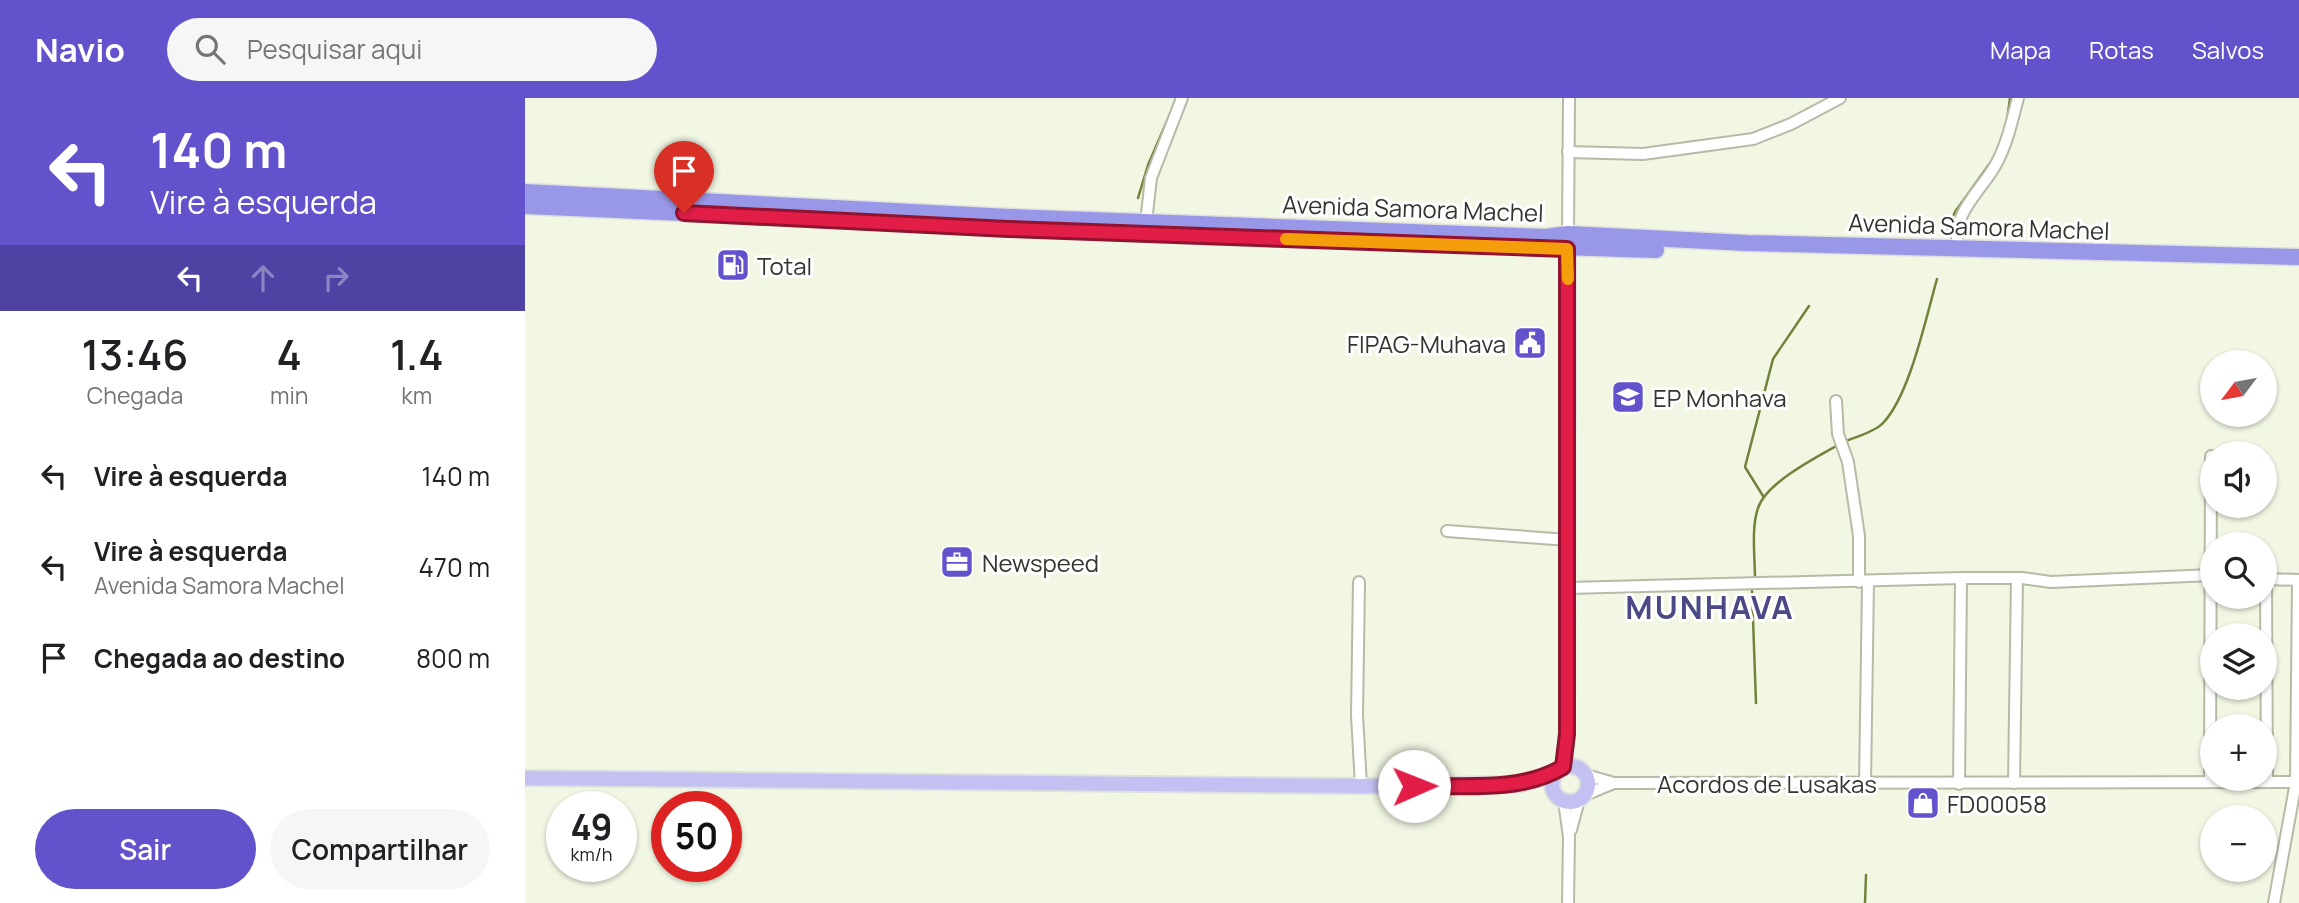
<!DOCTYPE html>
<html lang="pt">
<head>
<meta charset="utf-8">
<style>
  body { margin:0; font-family:Manrope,sans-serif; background:#f6f6f6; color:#202124; height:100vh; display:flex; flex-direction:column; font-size:26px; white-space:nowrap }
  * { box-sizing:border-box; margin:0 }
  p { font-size:23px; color:#757577 }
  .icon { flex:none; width:38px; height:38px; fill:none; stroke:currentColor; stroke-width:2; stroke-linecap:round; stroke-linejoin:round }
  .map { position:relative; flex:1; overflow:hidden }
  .side { display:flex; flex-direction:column; background:#fff; width:525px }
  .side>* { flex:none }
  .banner { background:#6253cc; color:#fff; overflow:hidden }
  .needle { width:46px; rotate:238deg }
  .tools { position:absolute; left:1675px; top:252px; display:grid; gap:14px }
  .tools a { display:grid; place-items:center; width:77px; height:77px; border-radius:50%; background:#fff; box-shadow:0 2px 5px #0004; font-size:35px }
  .speed { position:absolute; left:21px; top:693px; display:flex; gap:14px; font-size:35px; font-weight:700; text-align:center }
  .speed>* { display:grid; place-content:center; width:91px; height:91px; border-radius:50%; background:#fff; box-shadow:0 2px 5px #0004; line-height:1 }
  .speed small { font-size:18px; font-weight:400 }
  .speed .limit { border:10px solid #d22; background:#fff; color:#111 }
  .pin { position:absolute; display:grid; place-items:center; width:60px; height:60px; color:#fff; margin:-72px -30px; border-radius:50% 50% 50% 0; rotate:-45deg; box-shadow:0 0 7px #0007 }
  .pin .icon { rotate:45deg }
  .me { position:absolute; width:77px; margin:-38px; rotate:89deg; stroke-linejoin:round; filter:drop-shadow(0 0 5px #0008) }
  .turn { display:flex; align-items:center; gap:24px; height:147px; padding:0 35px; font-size:32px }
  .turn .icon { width:91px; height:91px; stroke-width:2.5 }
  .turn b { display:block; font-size:49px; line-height:60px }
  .lanes { display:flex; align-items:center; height:66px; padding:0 35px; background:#0003; justify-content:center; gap:35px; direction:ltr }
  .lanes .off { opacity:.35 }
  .eta { display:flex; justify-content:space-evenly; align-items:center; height:119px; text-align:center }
  .eta b { font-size:42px; font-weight:600; line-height:49px }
  .primary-button { display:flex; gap:14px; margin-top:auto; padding:14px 35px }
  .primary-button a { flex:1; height:80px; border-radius:42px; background:#6253cc; color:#fff; font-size:28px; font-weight:600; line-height:80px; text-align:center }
  .primary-button a+a { background:#f6f6f6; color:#202124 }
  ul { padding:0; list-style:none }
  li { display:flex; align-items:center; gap:21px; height:91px; padding:0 35px }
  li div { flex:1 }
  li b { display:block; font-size:26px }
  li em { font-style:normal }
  header { display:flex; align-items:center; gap:42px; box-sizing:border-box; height:98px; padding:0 35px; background:#6253cc; color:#fff }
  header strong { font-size:33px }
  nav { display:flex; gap:38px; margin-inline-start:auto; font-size:24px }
  .search { width:490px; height:63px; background:#f6f6f6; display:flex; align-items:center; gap:18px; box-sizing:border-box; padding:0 24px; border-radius:38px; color:#757577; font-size:26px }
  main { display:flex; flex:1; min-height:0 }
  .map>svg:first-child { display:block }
</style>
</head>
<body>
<header>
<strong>Navio</strong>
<div class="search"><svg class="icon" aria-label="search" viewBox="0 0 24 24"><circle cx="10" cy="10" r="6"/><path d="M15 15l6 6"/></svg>Pesquisar aqui</div>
<nav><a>Mapa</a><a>Rotas</a><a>Salvos</a></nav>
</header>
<main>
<section class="side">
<div class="banner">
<div class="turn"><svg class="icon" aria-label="left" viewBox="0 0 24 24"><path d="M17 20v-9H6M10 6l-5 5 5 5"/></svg><div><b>140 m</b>Vire à esquerda</div></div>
<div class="lanes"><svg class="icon" aria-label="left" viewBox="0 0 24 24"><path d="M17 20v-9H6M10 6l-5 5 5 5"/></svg><svg class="icon off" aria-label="ahead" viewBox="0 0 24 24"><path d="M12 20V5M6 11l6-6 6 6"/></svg><svg class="icon off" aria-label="right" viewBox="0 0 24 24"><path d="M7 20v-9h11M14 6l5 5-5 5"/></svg></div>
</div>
<div class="eta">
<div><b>13:46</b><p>Chegada</p></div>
<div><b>4</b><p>min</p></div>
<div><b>1.4</b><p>km</p></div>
</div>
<ul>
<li><svg class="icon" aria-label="left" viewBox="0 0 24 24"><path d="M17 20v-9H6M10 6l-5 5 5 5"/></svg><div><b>Vire à esquerda</b></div><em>140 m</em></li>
<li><svg class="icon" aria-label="left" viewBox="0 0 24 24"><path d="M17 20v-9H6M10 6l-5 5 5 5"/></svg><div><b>Vire à esquerda</b><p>Avenida Samora Machel</p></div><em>470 m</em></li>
<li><svg class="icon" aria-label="arrive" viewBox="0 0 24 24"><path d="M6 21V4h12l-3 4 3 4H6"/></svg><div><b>Chegada ao destino</b></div><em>800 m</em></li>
</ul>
<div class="primary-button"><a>Sair</a><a>Compartilhar</a></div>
</section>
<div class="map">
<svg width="1774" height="805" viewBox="0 0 1774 805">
  <rect width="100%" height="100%" fill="#f1f7e3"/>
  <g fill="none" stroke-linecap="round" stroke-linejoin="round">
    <g stroke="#72813b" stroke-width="2.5">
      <polyline points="1482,23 1485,0"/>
      <polyline points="613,100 623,67 645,16"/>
      <polyline points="1421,135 1430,114 1468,61"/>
      <path d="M1319,344c11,-5 31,-10 39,-19 27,-28 43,-106 54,-144"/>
      <polyline points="1238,398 1220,369 1248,261 1284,208"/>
      <path d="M1230,481c0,-21 -4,-51 3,-71 8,-25 57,-50 80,-63"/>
      <polyline points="1227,493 1231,605"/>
      <polyline points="1340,805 1341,777"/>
    </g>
    <defs>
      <g id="minor">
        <polyline points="1043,54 1118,56 1228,41 1266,26 1315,0"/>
        <polyline points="621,124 626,80 657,0"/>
        <polyline points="1043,136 1044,0"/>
        <path d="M1433,150c-7,-34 22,-56 37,-82 12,-21 17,-45 23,-68"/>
        <polyline points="1311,303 1313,336 1323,364 1334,438 1334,484"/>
        <polyline points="922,433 1043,442"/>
        <polyline points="1740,481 1774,482"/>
        <polyline points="1741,481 1742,684"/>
        <polyline points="834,484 832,617 836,688"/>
        <polyline points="1043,490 1436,480 1497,480 1526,484 1687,477"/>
        <polyline points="1061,677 1089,685 1774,684"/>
        <polyline points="1685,684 1686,358"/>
        <polyline points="1489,685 1492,480"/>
        <polyline points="1340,686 1343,485"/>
        <polyline points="1434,686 1436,480"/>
        <polyline points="1060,697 1089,685"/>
        <polyline points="1039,703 1044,739 1043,805"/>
        <polyline points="1046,732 1054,702"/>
        <polyline points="1749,805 1771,684 1773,482"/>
      </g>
      <g id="major">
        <circle cx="1045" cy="686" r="18"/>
        <polyline points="1038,669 1042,636 1043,139"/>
        <polyline points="0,680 836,688 995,686 1030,676"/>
      </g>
      <g id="highway">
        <polyline points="0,94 484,119 1021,139 1043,136 1222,145 1774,159"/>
        <polyline points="0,108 678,138 1131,152"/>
      </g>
    </defs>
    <use href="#minor" stroke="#b5bba7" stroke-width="14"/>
    <use href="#major" stroke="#dedfde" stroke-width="18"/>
    <use href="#highway" stroke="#dedfde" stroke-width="19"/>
    <use href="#minor" stroke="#fff" stroke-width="10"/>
    <use href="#major" stroke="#c2c1f1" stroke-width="14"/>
    <use href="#highway" stroke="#9997e7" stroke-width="16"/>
  </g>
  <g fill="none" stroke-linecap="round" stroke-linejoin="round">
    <defs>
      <path id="route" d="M159,115l324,16 559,20v485l-4,33c-43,26 -100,18 -149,19"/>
    </defs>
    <use href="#route" stroke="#92132f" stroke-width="18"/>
    <use href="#route" stroke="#e11d48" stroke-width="12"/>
    <polyline stroke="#f59e0b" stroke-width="12" points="761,141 1042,151 1043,181"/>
  </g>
  <defs>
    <symbol id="fuel-square" viewBox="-11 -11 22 22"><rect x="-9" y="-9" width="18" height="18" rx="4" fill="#6253cc" stroke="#fff"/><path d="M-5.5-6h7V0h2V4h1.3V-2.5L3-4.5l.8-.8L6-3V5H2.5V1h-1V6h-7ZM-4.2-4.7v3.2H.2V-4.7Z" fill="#fff"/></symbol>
    <symbol id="civic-square" viewBox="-11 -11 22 22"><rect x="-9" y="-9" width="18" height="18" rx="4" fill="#6253cc" stroke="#fff"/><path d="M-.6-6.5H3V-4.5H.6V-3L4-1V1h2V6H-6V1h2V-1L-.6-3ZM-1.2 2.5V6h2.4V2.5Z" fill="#fff"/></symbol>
    <symbol id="school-square" viewBox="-11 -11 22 22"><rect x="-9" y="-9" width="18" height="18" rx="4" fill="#6253cc" stroke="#fff"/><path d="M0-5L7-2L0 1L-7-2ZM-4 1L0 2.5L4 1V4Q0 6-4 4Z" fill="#fff"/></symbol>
    <symbol id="office-square" viewBox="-11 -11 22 22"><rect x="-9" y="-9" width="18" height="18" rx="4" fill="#6253cc" stroke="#fff"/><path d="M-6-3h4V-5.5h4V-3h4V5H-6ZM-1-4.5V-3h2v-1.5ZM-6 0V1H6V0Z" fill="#fff"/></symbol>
    <symbol id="shop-square" viewBox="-11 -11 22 22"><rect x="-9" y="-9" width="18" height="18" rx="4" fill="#6253cc" stroke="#fff"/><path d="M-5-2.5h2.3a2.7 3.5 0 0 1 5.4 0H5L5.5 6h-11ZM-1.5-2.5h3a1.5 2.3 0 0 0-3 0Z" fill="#fff"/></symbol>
  </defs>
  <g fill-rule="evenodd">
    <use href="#fuel-square" x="189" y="148" width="38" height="38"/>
    <use href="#civic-square" x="986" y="226" width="38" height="38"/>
    <use href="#school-square" x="1084" y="280" width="38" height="38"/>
    <use href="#office-square" x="413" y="445" width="38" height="38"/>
    <use href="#shop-square" x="1379" y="686" width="38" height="38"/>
  </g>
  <g text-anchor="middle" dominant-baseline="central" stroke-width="6" stroke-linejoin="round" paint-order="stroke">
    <g font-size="24" fill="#33352e" stroke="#fff">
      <text transform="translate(888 110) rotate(2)">Avenida Samora Machel</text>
      <text transform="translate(1454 128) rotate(2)">Avenida Samora Machel</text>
      <text x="1242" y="685">Acordos de Lusakas</text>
    </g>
    <g font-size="24" fill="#33352e" stroke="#fff" text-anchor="start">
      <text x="232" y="167">Total</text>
      <text x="981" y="245" text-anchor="end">FIPAG-Muhava</text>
      <text x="1128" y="299">EP Monhava</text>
      <text x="457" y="464">Newspeed</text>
      <text x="1422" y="705">FD00058</text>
    </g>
    <g font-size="32" font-weight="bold" letter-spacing="2" fill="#4b4886" stroke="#fff">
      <text x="1185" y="509">MUNHAVA</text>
    </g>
  </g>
</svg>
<div class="tools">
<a><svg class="needle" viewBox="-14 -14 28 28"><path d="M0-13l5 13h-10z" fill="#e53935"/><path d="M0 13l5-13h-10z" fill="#757577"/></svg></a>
<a><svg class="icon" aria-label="sound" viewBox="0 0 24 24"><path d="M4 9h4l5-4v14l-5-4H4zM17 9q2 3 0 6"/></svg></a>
<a><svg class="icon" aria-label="search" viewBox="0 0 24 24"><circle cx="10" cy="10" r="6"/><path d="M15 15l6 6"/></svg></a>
<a><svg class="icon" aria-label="layers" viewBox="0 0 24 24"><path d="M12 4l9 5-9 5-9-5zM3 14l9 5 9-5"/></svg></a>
<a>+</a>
<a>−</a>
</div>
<div class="speed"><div>49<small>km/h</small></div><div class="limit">50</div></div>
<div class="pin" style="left:159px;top:115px;background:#d93025"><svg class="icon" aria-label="arrive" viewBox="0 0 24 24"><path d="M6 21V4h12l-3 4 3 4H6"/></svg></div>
<svg class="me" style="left:889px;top:688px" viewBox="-20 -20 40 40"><circle r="19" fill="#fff"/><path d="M0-13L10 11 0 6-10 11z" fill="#e11d48"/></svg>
</div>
</main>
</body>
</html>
